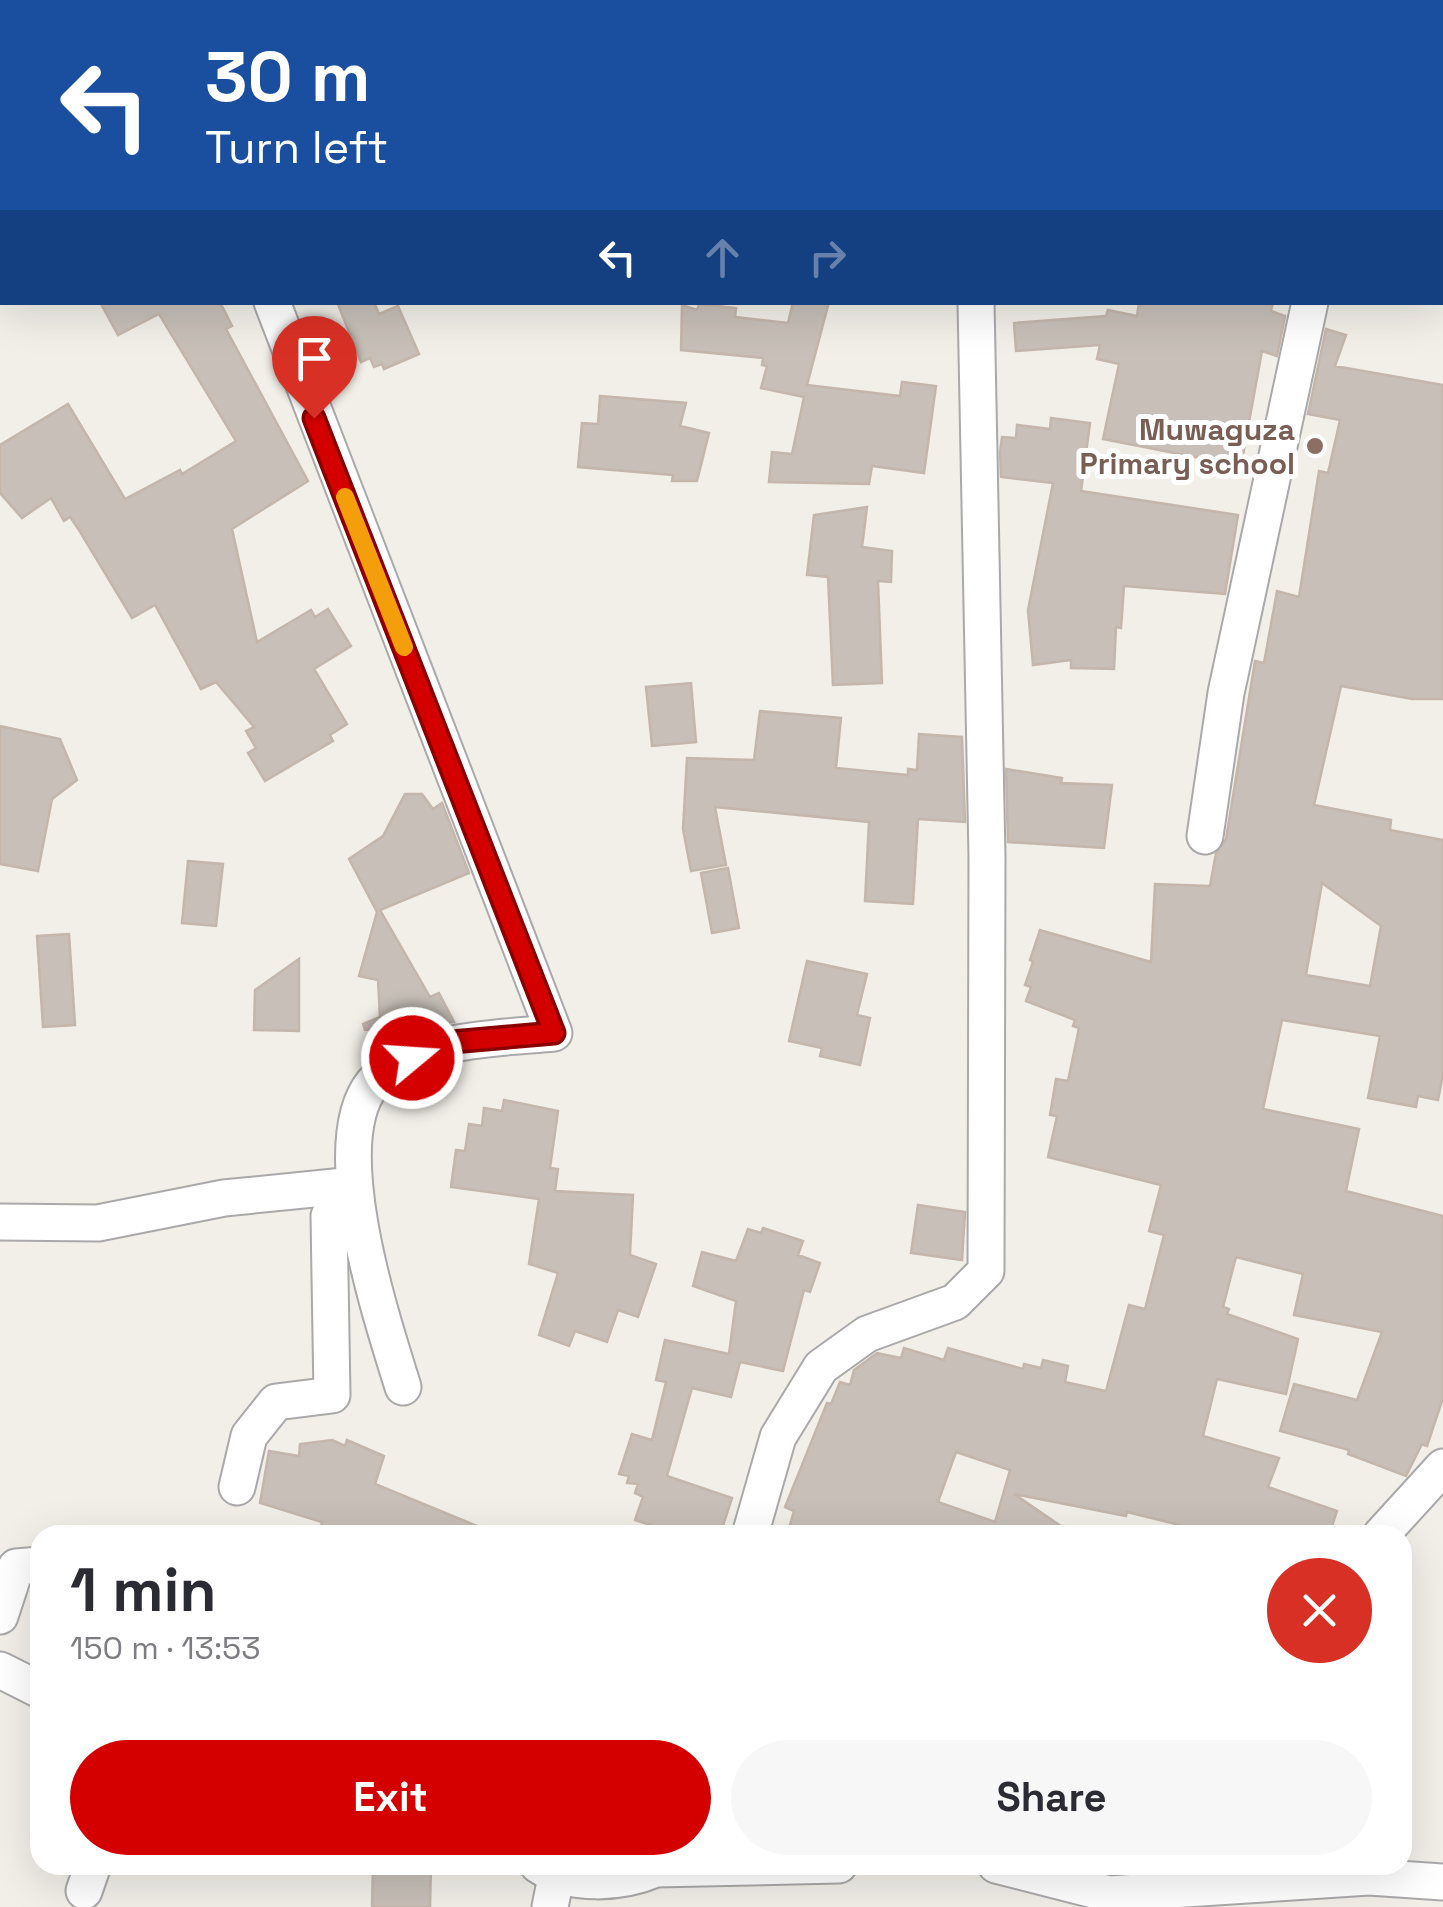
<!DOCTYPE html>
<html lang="en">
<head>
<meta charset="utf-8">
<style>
  body { margin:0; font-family:"Space Grotesk",sans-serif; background:#f7f7f7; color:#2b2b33; height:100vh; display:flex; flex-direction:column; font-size:38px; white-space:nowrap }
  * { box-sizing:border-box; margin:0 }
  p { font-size:32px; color:#7c7c81 }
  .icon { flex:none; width:55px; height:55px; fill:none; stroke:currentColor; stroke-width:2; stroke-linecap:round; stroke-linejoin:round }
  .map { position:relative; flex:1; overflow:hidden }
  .details { position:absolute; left:30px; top:1525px; width:1382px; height:350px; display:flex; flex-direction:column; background:#fff; border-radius:30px; box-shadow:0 10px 40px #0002 }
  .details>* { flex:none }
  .banner { position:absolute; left:0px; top:0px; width:1445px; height:305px; box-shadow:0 10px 40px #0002; background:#1a4fa0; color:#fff; overflow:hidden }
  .pin { position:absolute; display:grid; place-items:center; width:85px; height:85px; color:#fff; margin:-102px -42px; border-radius:50% 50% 50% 0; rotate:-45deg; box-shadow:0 0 10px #0007 }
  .pin .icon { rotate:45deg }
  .me { position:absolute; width:110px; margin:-55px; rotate:72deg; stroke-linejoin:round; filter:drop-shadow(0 0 8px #0008) }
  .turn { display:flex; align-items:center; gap:35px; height:210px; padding:0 40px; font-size:45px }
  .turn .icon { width:130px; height:130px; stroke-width:2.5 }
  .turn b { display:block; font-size:70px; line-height:85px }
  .lanes { display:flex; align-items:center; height:95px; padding:0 40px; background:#0003; justify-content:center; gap:50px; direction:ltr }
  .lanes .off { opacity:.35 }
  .round { display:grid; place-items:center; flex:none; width:105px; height:105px; border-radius:52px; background:#f7f7f7 }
  .headline { display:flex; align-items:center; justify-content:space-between; height:170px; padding:0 40px }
  h1 { font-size:60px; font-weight:800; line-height:75px }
  .cta { display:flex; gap:20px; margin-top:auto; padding:20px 40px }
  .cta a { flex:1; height:115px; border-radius:60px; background:#d40000; color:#fff; font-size:40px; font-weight:800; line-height:115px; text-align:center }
  .cta a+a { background:#f7f7f7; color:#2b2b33 }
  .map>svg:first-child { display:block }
</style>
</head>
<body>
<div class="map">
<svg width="1443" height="1907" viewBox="0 0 1443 1907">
  <rect width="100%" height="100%" fill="#f2efe9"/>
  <g fill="#c7bfb8" stroke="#c4b6ab" stroke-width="2.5" fill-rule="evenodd">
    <polygon points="100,302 220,302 232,326 226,329 308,481 232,529 257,642 311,610 315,617 328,609 351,646 314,669 347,724 330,735 333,741 265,781 248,753 256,748 246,731 254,727 216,682 201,689 155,605 132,618 79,530 70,517 64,521 51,498 22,518 0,493 0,445 68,404 125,499 180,470 182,474 236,441 159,314 118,335"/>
    <polygon points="337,302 374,302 379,314 398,306 419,354 384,369 382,364 374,367 370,358 361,362"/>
    <polygon points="793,302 829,302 807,385 900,396 902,382 936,386 924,473 872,466 869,484 769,482 772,452 792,454 804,397 761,388 767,366 762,365 763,358 681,350 682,305 697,310 699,304 736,308 735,317 788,323"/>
    <polygon points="1139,302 1273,302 1271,311 1285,316 1277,356 1262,351 1241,466 1103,439 1119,364 1097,359 1100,345 1016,351 1014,323 1106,316 1108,310 1137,316"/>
    <path d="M1326,329l20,6 -11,31 108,19v314h-31l-71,-13 -27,119 77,15 -1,10 53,10v235l-5,25 -20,-4 -2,11 -48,-9 12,-62 -98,-16 -19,89 96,20 -13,62 97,25v182l-16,48 -5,-2 -16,32 -58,-22 1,-4 -69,-19 14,-47 63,16 25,-68 -88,-17 9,-41 -67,-17 -13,50 6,2 -2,5 71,25 -12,55 -69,-15 -14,57 76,22 -11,29 69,24 -8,24h-109l-93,-23 -1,4 -112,-22 60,41h-287l7,-24 -9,-4 42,-104 4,1 9,-22 10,3 4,-15 23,-17 24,5 3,-10 40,12 4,-12 75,21 1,-5 17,4 2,-8 25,6 -3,16 41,9 23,-86 16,4 19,-74 -15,-4 12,-46 -113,-28 9,-41 -7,-1 6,-36 12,2 11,-53 -6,-2 2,-6 -49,-19 5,-14 -6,-2 8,-23 -3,-2 10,-30 111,32 4,-78 55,2 6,-33 10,-14 29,-178 9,2 13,-72 22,6 20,-126 9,2 12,-53 -32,-6zM1322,883l59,43 -11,60 -64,-11zM956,1452l54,18 -15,52 -57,-20z"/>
    <polygon points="600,396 686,403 680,426 709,433 697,481 672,481 673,475 578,467 582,423 598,424"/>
    <polygon points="1051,418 1090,423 1081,491 1238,515 1225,594 1124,586 1121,628 1116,627 1114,669 1071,668 1071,660 1033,665 1028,610 1053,483 1001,477 1000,452 1002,437 1016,438 1017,425 1050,429"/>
    <polygon points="867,507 862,547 892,551 891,582 878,581 882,683 833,685 828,577 807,575 814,515"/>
    <polygon points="691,683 696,742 652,746 646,687"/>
    <polygon points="760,711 841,718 836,768 908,775 908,769 917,770 919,734 962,737 965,822 918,819 913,904 865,901 869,822 715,807 726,865 691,871 683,829 687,758 754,760"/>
    <polygon points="0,726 60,739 77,780 52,799 38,871 0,864"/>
    <polygon points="1006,769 1062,778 1061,783 1112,785 1104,848 1008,842"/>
    <polygon points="405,794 422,794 433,809 442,803 469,873 380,910 430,997 439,993 454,1022 365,1030 363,1024 380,1017 378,980 359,976 377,912 349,859 383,836"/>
    <polygon points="188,861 223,864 216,926 182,923"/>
    <polygon points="728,868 739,928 712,933 701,873"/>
    <polygon points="69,934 75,1025 43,1027 37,936"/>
    <polygon points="299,959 299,1031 254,1030 255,990"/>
    <polygon points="807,961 867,974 857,1015 870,1018 860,1065 820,1056 822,1048 789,1041"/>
    <polygon points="504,1100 558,1111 550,1168 558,1169 555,1191 633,1195 630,1255 656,1264 638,1317 618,1310 607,1342 575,1331 569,1346 539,1335 558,1273 529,1264 539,1199 451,1187 456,1150 465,1151 469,1124 482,1126 484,1108 502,1111"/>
    <polygon points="918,1205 965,1212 962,1260 911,1253"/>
    <polygon points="763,1228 803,1241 798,1255 820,1263 810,1292 804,1290 783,1371 740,1362 731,1397 692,1388 667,1476 732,1498 720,1535 680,1535 635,1520 643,1497 635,1493 638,1484 627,1483 629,1476 619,1474 632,1434 652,1440 666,1382 656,1380 665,1340 729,1354 736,1301 693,1286 702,1252 736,1261 748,1229 761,1233"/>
    <polygon points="332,1440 345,1446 347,1440 384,1456 375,1484 499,1535 319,1535 322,1522 260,1503 269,1451 299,1456 300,1444"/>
    <polygon points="373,1865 431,1865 430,1907 372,1907"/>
  </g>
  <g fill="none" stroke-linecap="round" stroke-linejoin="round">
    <defs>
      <g id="street">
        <polyline points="417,0 418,2"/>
        <polyline points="1106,0 1107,2"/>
        <polyline points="0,17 2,17"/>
        <polyline points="1442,230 1443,230"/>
        <path d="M272,302l282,731c-52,5 -144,5 -181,50 -50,61 9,236 30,304"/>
        <polyline points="1205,836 1226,693 1310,302"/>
        <polyline points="0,1222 98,1223 224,1198 354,1185"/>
        <polyline points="237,1487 249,1436 276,1402 332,1395 329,1216 354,1185"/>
        <polyline points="750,1535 778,1437 821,1367 867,1334 955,1302 986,1271 987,858 976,302"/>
        <polyline points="1381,1535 1443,1467"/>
        <polyline points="0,1616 16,1567 40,1565"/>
        <polyline points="0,1670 40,1690"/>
        <path d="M538,1865c33,22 83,19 118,4l183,-4"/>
        <polyline points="996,1865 1109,1894 1369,1877 1443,1882"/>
        <polyline points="84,1891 93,1865"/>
        <polyline points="550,1907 556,1877"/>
      </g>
    </defs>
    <use href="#street" stroke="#a9a9a9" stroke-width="39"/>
    <use href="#street" stroke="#fff" stroke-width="35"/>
  </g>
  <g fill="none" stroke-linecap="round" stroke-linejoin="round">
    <defs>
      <polyline id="route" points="314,418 554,1033 452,1042 412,1058"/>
    </defs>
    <use href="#route" stroke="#8a0000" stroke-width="25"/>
    <use href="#route" stroke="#d40000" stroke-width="18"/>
    <polyline stroke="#f59e0b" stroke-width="18" points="345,497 404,647"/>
  </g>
  <circle fill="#8d6e63" stroke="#fff" stroke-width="4" cx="1315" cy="446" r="10"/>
  <g text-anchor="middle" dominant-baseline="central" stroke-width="10" stroke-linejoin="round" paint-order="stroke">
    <g font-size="30" font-weight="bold" fill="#785e54" stroke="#fff" text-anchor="end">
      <text x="1295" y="429">Muwaguza<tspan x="1295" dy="34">Primary school</tspan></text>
    </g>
  </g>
</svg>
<div class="pin" style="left:314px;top:418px;background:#d93025"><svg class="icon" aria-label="arrive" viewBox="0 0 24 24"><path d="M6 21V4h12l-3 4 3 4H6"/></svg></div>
<svg class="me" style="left:412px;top:1058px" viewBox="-20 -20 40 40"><circle r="17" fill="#d40000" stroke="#fff" stroke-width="3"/><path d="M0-11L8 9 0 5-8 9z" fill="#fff"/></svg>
<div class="banner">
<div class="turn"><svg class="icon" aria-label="left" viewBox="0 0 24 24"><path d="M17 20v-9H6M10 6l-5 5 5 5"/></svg><div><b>30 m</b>Turn left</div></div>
<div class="lanes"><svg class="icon" aria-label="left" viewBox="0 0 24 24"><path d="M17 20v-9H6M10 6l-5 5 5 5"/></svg><svg class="icon off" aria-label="ahead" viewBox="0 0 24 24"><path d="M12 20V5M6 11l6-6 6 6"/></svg><svg class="icon off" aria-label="right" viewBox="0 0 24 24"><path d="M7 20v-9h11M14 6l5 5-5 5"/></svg></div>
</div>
<section class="details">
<div class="headline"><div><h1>1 min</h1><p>150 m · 13:53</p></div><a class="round" style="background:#d93025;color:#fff"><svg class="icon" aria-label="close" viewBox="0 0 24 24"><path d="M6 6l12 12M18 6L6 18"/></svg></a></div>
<div class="cta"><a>Exit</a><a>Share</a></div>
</section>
</div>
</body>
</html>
